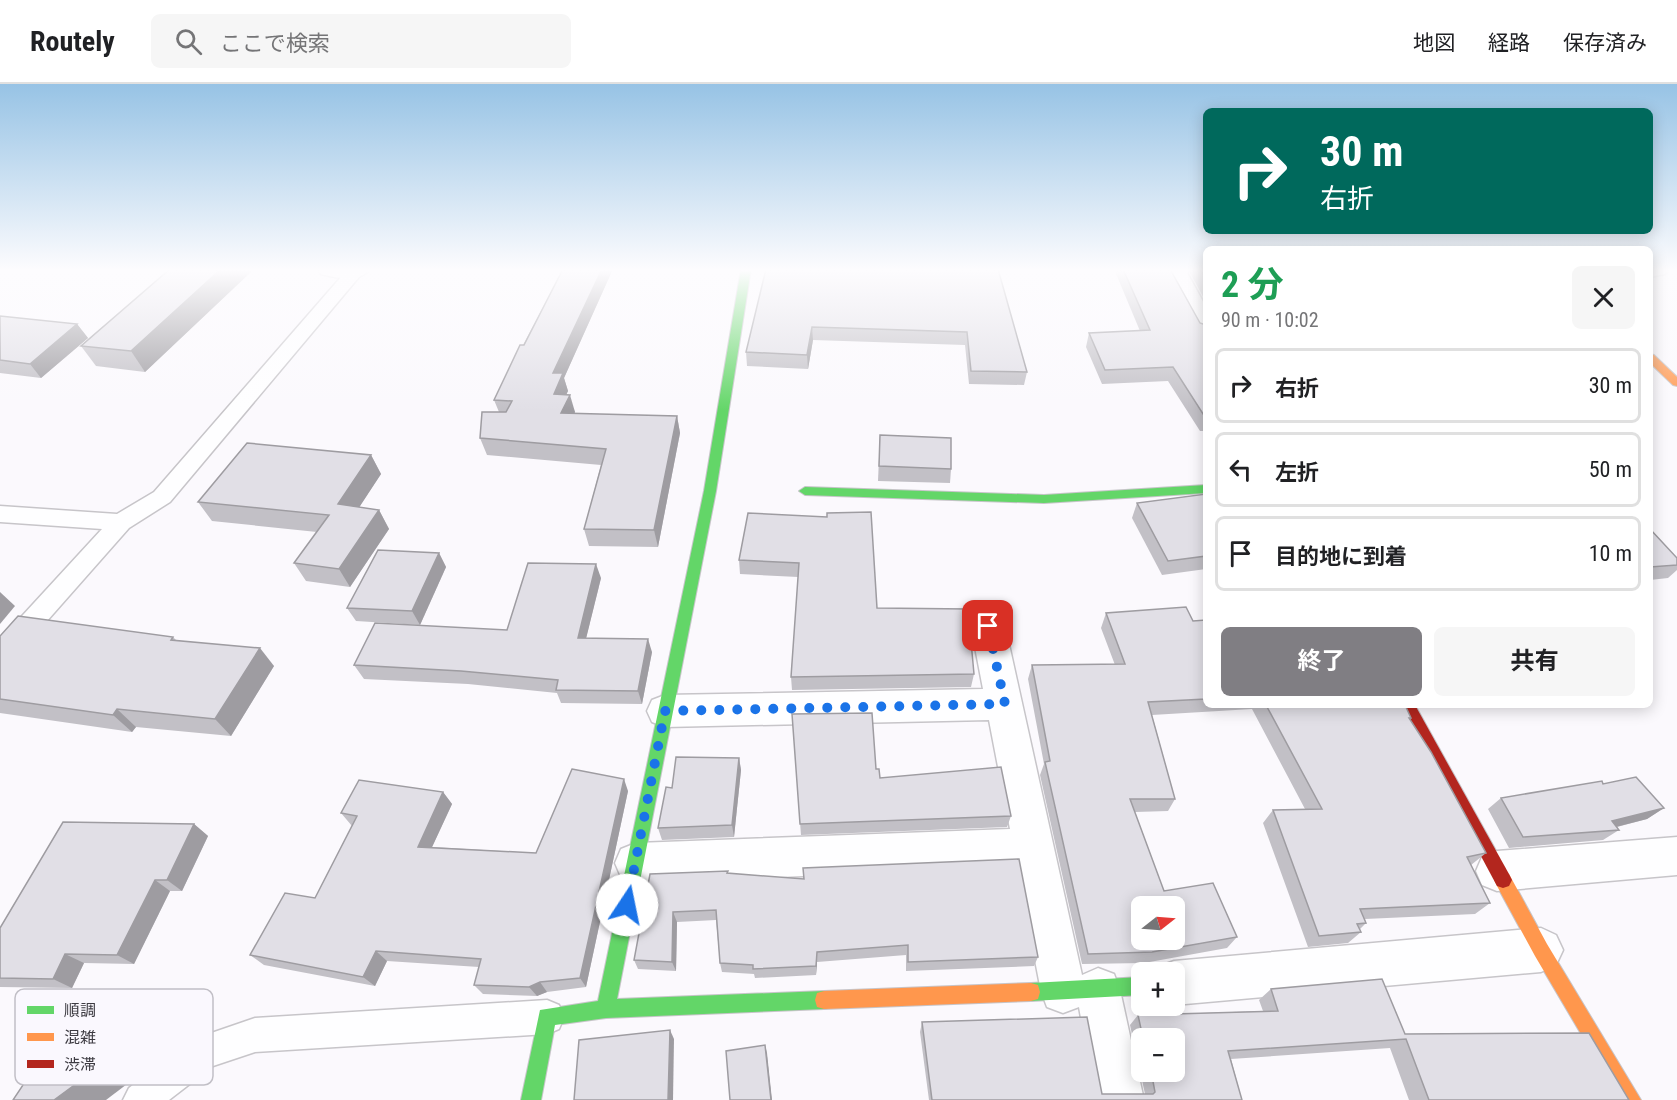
<!DOCTYPE html>
<html lang="ja">
<head>
<meta charset="utf-8">
<style>
  body { margin:0; font-family:"Roboto Condensed","Noto Sans JP",sans-serif; background:#f6f6f6; color:#202124; height:100vh; display:flex; flex-direction:column; font-size:22px; white-space:nowrap }
  * { box-sizing:border-box; margin:0 }
  p { font-size:20px; color:#757577 }
  .icon { flex:none; width:33px; height:33px; fill:none; stroke:currentColor; stroke-width:2; stroke-linecap:round; stroke-linejoin:round }
  .map { position:relative; flex:1; overflow:hidden }
  .panel { position:absolute; left:1203px; top:162px; width:450px; height:462px; display:flex; flex-direction:column; background:#fff; border-radius:9px; box-shadow:0 3px 15px #0003 }
  .panel>* { flex:none }
  .banner { position:absolute; left:1203px; top:24px; width:450px; height:126px; border-radius:9px; box-shadow:0 3px 15px #0003; background:#00695c; color:#fff; overflow:hidden }
  .needle { width:39px; rotate:73deg }
  .fabs { position:absolute; left:1131px; top:812px; display:grid; gap:12px }
  .fabs a { display:grid; place-items:center; width:54px; height:54px; border-radius:9px; background:#fff; box-shadow:0 3px 15px #0003; font-size:30px }
  .pin { position:absolute; display:grid; place-items:center; width:51px; height:51px; color:#fff; margin:-26px; border-radius:12px; box-shadow:0 3px 9px #0006 }
  .me { position:absolute; width:66px; margin:-33px; rotate:11deg; stroke-linejoin:round; filter:drop-shadow(0 0 4px #0008) }
  .turn { display:flex; align-items:center; gap:21px; height:126px; padding:0 18px; font-size:27px }
  .turn .icon { width:78px; height:78px; stroke-width:2.5 }
  .turn b { display:block; font-size:42px; line-height:51px }
  .round { display:grid; place-items:center; flex:none; width:63px; height:63px; border-radius:9px; background:#f6f6f6 }
  .summary { display:flex; align-items:center; justify-content:space-between; height:102px; padding:0 18px }
  h1 { font-size:36px; font-weight:700; line-height:45px; color:#1e9e55 }
  .button { display:flex; gap:12px; margin-top:auto; padding:12px 18px }
  .button a { flex:1; height:69px; border-radius:9px; background:#807e83; color:#fff; font-size:24px; font-weight:700; line-height:69px; text-align:center }
  .button a+a { background:#f6f6f6; color:#202124 }
  ul { padding:0; list-style:none }
  li { display:flex; align-items:center; gap:18px; height:75px; margin:0 12px 9px; padding:0 6px; border:3px solid #e0e0e0; border-radius:9px }
  li div { flex:1 }
  li b { display:block; font-size:22px }
  li em { font-style:normal }
  header { display:flex; align-items:center; gap:36px; box-sizing:border-box; height:84px; padding:0 30px; background:#fff; border-bottom:2px solid #e0e0e0 }
  header strong { font-size:28px }
  nav { display:flex; gap:33px; margin-inline-start:auto; font-size:21px }
  .search { width:420px; height:54px; background:#f6f6f6; display:flex; align-items:center; gap:15px; box-sizing:border-box; padding:0 21px; border-radius:9px; color:#757577; font-size:22px }
  .map>svg:first-child { display:block }
</style>
</head>
<body>
<header>
<strong>Routely</strong>
<div class="search"><svg class="icon" aria-label="search" viewBox="0 0 24 24"><circle cx="10" cy="10" r="6"/><path d="M15 15l6 6"/></svg>ここで検索</div>
<nav><a>地図</a><a>経路</a><a>保存済み</a></nav>
</header>
<div class="map">
<svg width="1677" height="1016" viewBox="0 0 1677 1016">
  <rect width="100%" height="100%" fill="#fbf9fd"/>
  <g fill="none" stroke-linecap="round" stroke-linejoin="round">
    <defs>
      <g id="lane">
        <polygon points="348,185 362,185 364,187 170,418 129,444 9,580 0,583 0,556 102,445 0,438 0,422 117,430 154,408"/>
        <polygon points="547,916 559,921 564,933 559,945 547,950 255,968 213,982 169,1016 123,1016 129,1004 191,956 255,934"/>
      </g>
      <g id="street">
        <path d="M317,185h53c-10,14 -34,9 -49,5z"/>
        <polygon points="1161,185 1185,185 1206,223 1206,254 1197,251 1193,246"/>
        <polygon points="1650,185 1669,185 1665,190 1650,193"/>
        <polygon points="988,529 1000,533 1005,542 1082,891 1098,884 1114,890 1120,906 1144,1016 1096,1016 1079,923 1063,929 1047,923 1041,907 1017,783 636,799 621,793 615,779 621,765 636,759 1010,745 989,636 665,643 652,638 647,627 652,616 665,611 983,605 971,542 976,533"/>
        <polygon points="1677,753 1677,791 1497,807 1482,801 1476,787 1482,773 1497,767"/>
        <polygon points="1541,844 1556,851 1563,866 1556,881 1541,888 1174,921 1174,888 1156,888 1158,883 1174,877"/>
      </g>
      <g id="fast">
        <polygon points="741,185 751,185 716,407 617,915 824,907 831,909 833,916 831,923 824,925 606,934 555,941 541,1016 521,1016 540,926 598,917 704,407"/>
        <polygon points="1206,401 1206,409 1044,419 805,411 799,407 805,403 1044,411"/>
        <polygon points="1142,893 1142,911 1031,917 1024,915 1022,908 1024,901 1031,899"/>
      </g>
      <g id="slow">
        <polygon points="1650,270 1654,271 1677,293 1677,302 1673,301 1650,279"/>
        <polygon points="1503,788 1509,790 1547,860 1641,1016 1620,1016 1535,872 1497,802 1494,796 1497,790"/>
        <polygon points="1031,899 1038,901 1040,908 1038,915 1031,917 824,925 817,923 815,916 817,909 824,907"/>
      </g>
      <polygon id="jam" points="1400,621 1415,621 1509,790 1512,796 1509,802 1503,804 1497,802"/>
    </defs>
    <use href="#lane" stroke="#c7c5c9" stroke-width="3"/>
    <use href="#street" stroke="#c7c5c9" stroke-width="3"/>
    <use href="#fast" stroke="#c7c5c9" stroke-width="2"/>
    <use href="#slow" stroke="#c7c5c9" stroke-width="2"/>
    <use href="#jam" stroke="#c7c5c9" stroke-width="2"/>
    <use href="#lane" fill="#fefeff" fill-rule="evenodd"/>
    <use href="#street" fill="#fefeff" fill-rule="evenodd"/>
    <use href="#fast" fill="#63d668" fill-rule="evenodd"/>
    <use href="#slow" fill="#ff974d" fill-rule="evenodd"/>
    <use href="#jam" fill="#b3261e" fill-rule="evenodd"/>
  </g>
  <g fill="#c2c0c6" fill-rule="evenodd">
    <polygon points="170,185 252,185 253,186 145,288 96,282 81,262"/>
    <polygon points="563,185 612,185 612,187 564,294 568,307 566,310 575,328 574,330 677,332 680,349 658,463 589,462 584,445 601,381 487,371 480,354 499,328 494,316"/>
    <polygon points="766,185 998,185 1027,288 1024,301 969,300 965,261 813,256 808,285 747,282 746,268"/>
    <polygon points="1114,185 1170,185 1200,239 1206,241 1206,347 1200,347 1168,297 1102,300 1086,263 1089,249 1140,247"/>
    <polygon points="1188,185 1206,185 1206,218"/>
    <polygon points="0,232 77,240 88,254 41,294 0,289"/>
    <polygon points="880,351 951,385 950,399 878,397"/>
    <polygon points="371,371 381,390 359,423 379,426 389,445 350,503 306,497 294,479 317,448 212,437 198,418"/>
    <polygon points="1206,410 1206,485 1162,491 1132,434 1137,419"/>
    <polygon points="748,429 877,524 974,590 971,603 792,606 791,593 798,493 740,490 739,476"/>
    <polygon points="1650,445 1677,474 1677,486 1668,494 1650,496"/>
    <polygon points="439,469 446,483 420,541 356,537 347,524"/>
    <polygon points="601,494 586,554 652,568 642,620 561,619 557,609 468,600 364,595 354,581 507,546"/>
    <polygon points="1106,529 1193,537 1206,536 1206,621 1405,621 1411,634 1410,635 1486,769 1471,781 1490,819 1475,830 1365,835 1366,839 1360,845 1361,848 1348,859 1308,863 1263,739 1273,726 1305,725 1252,625 1152,631 1175,715 1168,727 1135,728 1164,807 1237,853 1227,864 1144,879 1082,880 1040,691 1044,680 1028,595 1032,581 1115,581 1101,544"/>
    <polygon points="0,552 173,553 176,556 274,582 231,652 136,643 132,648 0,629"/>
    <polygon points="792,630 876,685 880,694 1011,732 1007,743 801,751"/>
    <polygon points="739,674 741,686 734,753 662,756 658,744 672,704"/>
    <polygon points="1603,700 1664,724 1647,735 1617,743 1619,746 1603,756 1509,764 1488,725 1501,714"/>
    <polygon points="628,707 586,903 547,908 537,912 483,910 474,901 479,883 387,877 375,902 264,881 250,871 315,814 352,742 341,729 443,708 452,720 432,763 536,769"/>
    <polygon points="194,740 208,752 182,807 170,807 134,880 84,879 72,904 0,903 0,844"/>
    <polygon points="728,787 728,789 1038,873 1034,882 906,887 906,871 817,878 816,891 755,894 754,890 722,888 720,879 716,836 677,838 676,887 638,885 634,876 650,790"/>
    <path d="M1271,905l134,45 224,66h-220l-19,-52 -159,11 11,41h-313l-9,-68 2,-10 180,72h43l-15,-69 8,-10 125,-4 -4,-11zM1142,954h32v33h-32z"/>
  </g>
  <g fill="#9e9ca1">
    <polygon points="221,185 252,185 253,186 145,288 131,267"/>
    <polygon points="602,185 612,185 612,187 564,294 568,307 559,327 554,310 553,289"/>
    <polygon points="77,240 88,254 41,294 30,280"/>
    <polygon points="812,243 813,256 808,285 807,271"/>
    <polygon points="570,311 575,328 566,347 561,329"/>
    <polygon points="677,332 680,349 658,463 654,446"/>
    <polygon points="371,371 381,390 349,439 338,420"/>
    <polygon points="379,426 389,445 350,503 339,485"/>
    <polygon points="439,469 446,483 420,541 412,527"/>
    <polygon points="596,480 601,494 583,567 578,554"/>
    <polygon points="0,508 15,522 0,540"/>
    <polygon points="648,555 652,568 642,620 638,607"/>
    <polygon points="260,564 274,582 231,652 215,635"/>
    <polygon points="117,625 136,643 132,648 113,631"/>
    <polygon points="739,674 741,686 734,753 732,741"/>
    <polygon points="624,695 628,707 586,903 580,894"/>
    <polygon points="443,708 452,720 427,774 418,763"/>
    <polygon points="1664,724 1647,735 1596,748 1612,737"/>
    <polygon points="194,740 208,752 182,807 167,796"/>
    <polygon points="155,796 170,807 134,880 117,871"/>
    <polygon points="673,828 677,838 676,887 672,878"/>
    <polygon points="376,867 387,877 375,902 363,893"/>
    <polygon points="817,868 817,878 816,891 816,882"/>
    <polygon points="65,870 84,879 72,904 53,895"/>
    <polygon points="540,898 547,908 537,912 529,903"/>
    <polygon points="145,910 175,926 189,953 106,1016 54,1016"/>
    <polygon points="670,946 674,955 673,1016 668,1016"/>
    <polygon points="765,961 767,969 772,1016 771,1016"/>
  </g>
  <g fill="#e1dfe6" stroke="#9e9ca1" stroke-width="1.5" fill-rule="evenodd">
    <polygon points="170,185 221,185 131,267 81,262"/>
    <polygon points="563,185 602,185 553,289 563,289 554,310 570,311 561,329 677,332 654,446 584,445 606,365 480,354 482,328 506,328 512,317 494,316 520,261 524,261"/>
    <polygon points="766,185 998,185 1027,288 971,287 967,248 812,243 807,271 746,268"/>
    <polygon points="1123,185 1170,185 1200,239 1206,241 1206,333 1205,333 1173,283 1105,286 1089,249 1150,246"/>
    <polygon points="1200,185 1206,185 1206,196"/>
    <polygon points="0,232 77,240 30,280 0,276"/>
    <polygon points="880,351 951,354 951,385 879,382"/>
    <polygon points="247,359 371,371 338,420 379,426 339,485 294,479 329,431 198,418"/>
    <polygon points="1206,410 1206,472 1168,477 1137,419"/>
    <polygon points="871,428 877,524 968,525 974,590 791,593 799,479 739,476 748,429 827,433 827,429"/>
    <polygon points="1650,445 1677,474 1677,481 1650,483"/>
    <polygon points="378,466 439,469 412,527 347,524"/>
    <polygon points="528,479 596,480 578,554 648,555 638,607 556,606 558,596 461,587 354,581 375,539 507,546"/>
    <path d="M1186,523l7,14 13,-1v79l-58,3 27,97h-45l34,92 49,-8 24,54 -85,15 -64,2 -43,-192 5,-1 -18,-96 93,-1 -19,-51zM1142,822h32v33h-32z"/>
    <polygon points="18,532 173,553 171,556 260,564 215,635 117,625 113,631 0,615 0,552"/>
    <polygon points="1266,621 1405,621 1411,634 1409,634 1431,668 1486,769 1467,773 1490,819 1360,825 1366,839 1357,840 1361,848 1319,852 1273,726 1322,725"/>
    <polygon points="872,629 876,685 879,685 880,694 1001,683 1011,732 800,740 792,630"/>
    <polygon points="676,673 739,674 732,741 658,744 666,703 672,704"/>
    <polygon points="572,685 624,695 580,894 540,898 529,903 474,901 481,875 376,867 363,893 250,871 285,809 315,814 357,732 341,729 359,696 443,708 418,763 536,769"/>
    <polygon points="1636,693 1664,724 1612,737 1619,746 1523,753 1501,714 1602,697 1603,700"/>
    <polygon points="63,738 194,740 167,796 155,796 117,871 65,870 53,895 0,894 0,844"/>
    <polygon points="1019,775 1038,873 908,878 908,861 817,868 816,882 753,885 753,881 720,879 716,826 673,828 672,878 634,876 650,790 728,787 727,789 804,795 803,784"/>
    <polygon points="1382,895 1405,950 1589,949 1629,1016 1429,1016 1406,955 1228,967 1242,1016 932,1016 922,938 1087,933 1102,1010 1153,1010 1155,1008 1151,987 1174,987 1174,954 1143,954 1138,931 1278,927 1271,905"/>
    <polygon points="145,910 160,938 54,1016 13,1016 43,971 105,923"/>
    <polygon points="670,946 668,1016 574,1016 579,956"/>
    <polygon points="765,961 771,1016 730,1016 726,967"/>
  </g>
  <linearGradient id="sky" x2="0" y2="1"><stop stop-color="#97c3e5"/><stop offset="0.57" stop-color="#fdfcfe"/><stop offset="1" stop-color="#fdfcfe" stop-opacity="0"/></linearGradient>
  <rect width="1677" height="327" fill="url(#sky)"/>
  <g fill="none" stroke-linecap="round" stroke-linejoin="round">
    <polyline stroke="#1a73e8" stroke-width="10" stroke-dasharray="0 18" points="627,821 665,627 1005,620 988,542"/>
  </g>
  <rect x="15" y="905" width="198" height="96" rx="9" fill="#faf8fe" stroke="#c1bfc6" stroke-width="1.5"/>
  <rect x="27" y="922" width="27" height="8" fill="#63d668"/>
  <rect x="27" y="949" width="27" height="8" fill="#ff974d"/>
  <rect x="27" y="976" width="27" height="8" fill="#b3261e"/>
  <g font-size="16" fill="#3d3b42">
    <text x="64" y="932">順調</text>
    <text x="64" y="959">混雑</text>
    <text x="64" y="986">渋滞</text>
  </g>
</svg>
<div class="fabs">
<a><svg class="needle" viewBox="-14 -14 28 28"><path d="M0-13l5 13h-10z" fill="#e53935"/><path d="M0 13l5-13h-10z" fill="#757577"/></svg></a>
<a>+</a>
<a>−</a>
</div>
<div class="pin" style="left:988px;top:542px;background:#d93025"><svg class="icon" aria-label="arrive" viewBox="0 0 24 24"><path d="M6 21V4h12l-3 4 3 4H6"/></svg></div>
<svg class="me" style="left:627px;top:821px" viewBox="-20 -20 40 40"><circle r="19" fill="#fff"/><path d="M0-13L10 11 0 6-10 11z" fill="#1a73e8"/></svg>
<div class="banner">
<div class="turn"><svg class="icon" aria-label="right" viewBox="0 0 24 24"><path d="M7 20v-9h11M14 6l5 5-5 5"/></svg><div><b>30 m</b>右折</div></div>
</div>
<section class="panel">
<div class="summary"><div><h1>2 分</h1><p>90 m · 10:02</p></div><a class="round"><svg class="icon" aria-label="close" viewBox="0 0 24 24"><path d="M6 6l12 12M18 6L6 18"/></svg></a></div>
<ul>
<li><svg class="icon" aria-label="right" viewBox="0 0 24 24"><path d="M7 20v-9h11M14 6l5 5-5 5"/></svg><div><b>右折</b></div><em>30 m</em></li>
<li><svg class="icon" aria-label="left" viewBox="0 0 24 24"><path d="M17 20v-9H6M10 6l-5 5 5 5"/></svg><div><b>左折</b></div><em>50 m</em></li>
<li><svg class="icon" aria-label="arrive" viewBox="0 0 24 24"><path d="M6 21V4h12l-3 4 3 4H6"/></svg><div><b>目的地に到着</b></div><em>10 m</em></li>
</ul>
<div class="button"><a>終了</a><a>共有</a></div>
</section>
</div>
</body>
</html>
